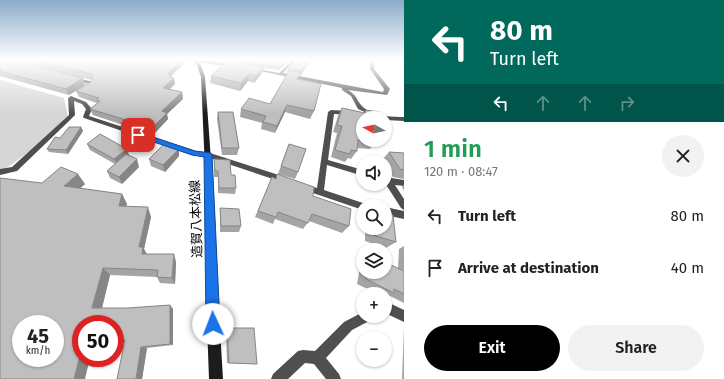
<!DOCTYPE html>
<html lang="en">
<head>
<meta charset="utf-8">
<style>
  body { margin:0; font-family:"Fira Sans","Noto Sans JP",sans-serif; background:#f2f2f2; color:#222; height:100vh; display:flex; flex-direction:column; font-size:15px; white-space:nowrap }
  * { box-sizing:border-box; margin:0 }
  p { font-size:13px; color:#767676 }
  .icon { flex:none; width:22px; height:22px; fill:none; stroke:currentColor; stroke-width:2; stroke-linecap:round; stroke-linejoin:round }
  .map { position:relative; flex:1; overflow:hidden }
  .sheet { display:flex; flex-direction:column; background:#fff; width:320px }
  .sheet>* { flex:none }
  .top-card { background:#00695c; color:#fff; overflow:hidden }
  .needle { width:26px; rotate:278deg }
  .tools { position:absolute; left:356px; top:111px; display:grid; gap:8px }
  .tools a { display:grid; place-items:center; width:36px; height:36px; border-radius:50%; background:#fff; box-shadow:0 1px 3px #0004; font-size:20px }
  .speed { position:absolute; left:12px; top:315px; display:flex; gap:8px; font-size:20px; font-weight:700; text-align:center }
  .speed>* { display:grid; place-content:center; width:52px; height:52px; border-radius:50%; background:#fff; box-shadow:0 1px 3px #0004; line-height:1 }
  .speed small { font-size:10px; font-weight:400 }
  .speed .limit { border:6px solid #d22; background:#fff; color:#111 }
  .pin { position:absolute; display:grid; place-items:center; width:34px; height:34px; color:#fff; margin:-17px; border-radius:8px; box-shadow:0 2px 6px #0006 }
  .me { position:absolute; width:44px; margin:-22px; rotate:358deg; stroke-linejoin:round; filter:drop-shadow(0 0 3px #0008) }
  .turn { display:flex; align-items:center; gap:14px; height:84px; padding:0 20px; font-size:18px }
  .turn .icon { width:52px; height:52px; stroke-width:2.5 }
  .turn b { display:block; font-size:28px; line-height:34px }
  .lanes { display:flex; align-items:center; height:38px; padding:0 20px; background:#0003; justify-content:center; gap:20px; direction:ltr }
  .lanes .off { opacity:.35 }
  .round { display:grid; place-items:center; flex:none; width:42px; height:42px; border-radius:21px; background:#f2f2f2 }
  .overview { display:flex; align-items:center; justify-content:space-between; height:68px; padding:0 20px }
  h1 { font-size:24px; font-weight:600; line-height:30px; color:#1e9e55 }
  .button { display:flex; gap:8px; margin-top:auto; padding:8px 20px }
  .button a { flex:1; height:46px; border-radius:24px; background:#000; color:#fff; font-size:16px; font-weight:600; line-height:46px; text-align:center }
  .button a+a { background:#f2f2f2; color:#222 }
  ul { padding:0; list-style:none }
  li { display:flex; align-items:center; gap:12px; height:52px; padding:0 20px }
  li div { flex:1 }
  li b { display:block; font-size:15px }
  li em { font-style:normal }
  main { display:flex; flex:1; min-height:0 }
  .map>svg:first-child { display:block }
</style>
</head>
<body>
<main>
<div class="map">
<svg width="404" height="379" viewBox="0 0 404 379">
  <rect width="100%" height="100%" fill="#fff"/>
  <polygon fill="#d6d6d6" points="0,80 64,98 68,117 48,138 1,172 0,172"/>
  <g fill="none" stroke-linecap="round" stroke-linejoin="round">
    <g fill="#4f4f4f" fill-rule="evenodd">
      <polygon points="204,60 233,65 235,66 233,67 195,62"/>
      <path d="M292,60h4l-13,13 100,19 1,-3 -14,-20v-9h4v9l16,20 -3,6 -39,-5c10,6 8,10 14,16 9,10 30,11 42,11v4l-19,-1v-2h-7l-20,-9 -7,-13 -9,-6v-2l-91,-19 2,-1 26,5z"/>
      <polygon points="72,77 94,82 94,86 88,90 84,90 84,88 89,84 72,79"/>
      <polygon points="71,96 86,102 92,109 89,116 196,151 210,153 288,178 289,180 285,183 207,157 193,155 84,118 83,117 86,109 82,104 74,101 75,115 68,122 17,171 0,175 0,169 12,167 69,115 68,98"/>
      <polygon points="331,110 350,111 353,113 350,115 334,114 328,160 363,170 363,176 327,165 324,190 366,204 367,206 363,206 363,210 301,189 300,187 301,185 304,184 317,188 328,112"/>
      <polygon points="385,177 404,180 404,186 395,185 404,199 404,210 401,208 385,183"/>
      <polygon points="385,207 404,211 404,219 385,215"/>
      <polygon points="385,301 404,310 404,322 385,313"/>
      <polygon points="363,312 363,316 373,316 371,320 352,330 326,358 339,374 341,379 326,379 314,364 305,363 288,379 271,379 273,374 298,351 303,350 315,351 344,322"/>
    </g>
    <polygon fill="#1c1c1c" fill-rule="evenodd" points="192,60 196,60 201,65 205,77 215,216 218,296 223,379 209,379 206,296 207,216 201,77 197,65"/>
  </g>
  <g fill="#a4a4a4">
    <polygon points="0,60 83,78 85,85 69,95 0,76"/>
    <polygon points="15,60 188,60 171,76 175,84 170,89 182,92 183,99 167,114 168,119 153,135 93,115 90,109 97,104 97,103 79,97 76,91 91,82 92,80"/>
    <polygon points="229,60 290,60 279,70 263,68 262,73 254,83 248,81 240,91 210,83 211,76 229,61"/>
    <polygon points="296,60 310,60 301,75 300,75 298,79 314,111 310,119 285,112 275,133 261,129 262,123 240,117 241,109 270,104 288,72 287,72 288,68"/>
    <polygon points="342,108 364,113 366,110 376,141 370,149 357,148 357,151 351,159 348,158 345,162 331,157 337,133 333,132 338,116"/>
    <polygon points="218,112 239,148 237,155 222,155 217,119"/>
    <polygon points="81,127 83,131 68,154 49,152 47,149 60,138"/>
    <polygon points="87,144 129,155 128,155 139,167 122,184 110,178 107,171 115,164 90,150"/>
    <polygon points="289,144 298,172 295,179 278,174"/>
    <polygon points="389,152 404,153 404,179 393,177 385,165 385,162 383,162 382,160"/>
    <polygon points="179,156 165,172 151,166 149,159"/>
    <polygon points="214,159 231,175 236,188 235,194 218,193 218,177 214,177"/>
    <polygon points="272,177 313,196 349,226 342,233 309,221 303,229 275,219 273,224 255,217"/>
    <polygon points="42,183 85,184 80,188 122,194 127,204 126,206 151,217 144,249 147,254 176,262 175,284 160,283 157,277 110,275 102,308 128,308 170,305 173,309 173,345 147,348 142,379 124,341 115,341 115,324 81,324"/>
    <polygon points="404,185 404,191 402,187"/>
    <polygon points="220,208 241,226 239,232 220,232"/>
    <polygon points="365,228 385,228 396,242 386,248 365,241"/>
    <polygon points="404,246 404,303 388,295 385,296 385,294 378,294 357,284 361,261 363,259 363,272 385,272 398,268 399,249"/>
    <polygon points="404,327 404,379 402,379"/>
    <polygon points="227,328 257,364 227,363 226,330"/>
  </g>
  <g fill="#868686">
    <polygon points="182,60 188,60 171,76 172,80 174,78 175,84 164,94 163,88 167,74"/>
    <polygon points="287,60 290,60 279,70 280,67"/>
    <polygon points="309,60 310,60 301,75 302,71"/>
    <polygon points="264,67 262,73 254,83 256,76"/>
    <polygon points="249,74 248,81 240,91 241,83"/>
    <polygon points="83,78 85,85 69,95 66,89"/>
    <polygon points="182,92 183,99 167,114 168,119 153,135 152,128 162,111"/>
    <polygon points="287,105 285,112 275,133 277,126"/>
    <polygon points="81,127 83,131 68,154 66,150"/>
    <polygon points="127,149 129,155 117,165 114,159"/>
    <polygon points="179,149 179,156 165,172 163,165"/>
    <polygon points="137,159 139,167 122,184 119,177"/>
    <polygon points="78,174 85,184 72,196 64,186"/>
    <polygon points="122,194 127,204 124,216 119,206"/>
    <polygon points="148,207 151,217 144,249 147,255 146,262 139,247"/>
    <polygon points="174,254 176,262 175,284 172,278"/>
    <polygon points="103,268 110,275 101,312 92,308"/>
    <polygon points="170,305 173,309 173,345 170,344"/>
    <polygon points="141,347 147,348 142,379 136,379"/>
    <polygon points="81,351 81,358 90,358 85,379 74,379"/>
  </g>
  <g fill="#bfbfbf" stroke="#868686" fill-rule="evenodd">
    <polygon points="0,60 14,60 83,78 66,89 0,71"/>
    <polygon points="35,60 182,60 167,74 171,75 169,77 174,78 163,88 182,92 162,111 167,113 152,128 90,109 100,101 96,100 99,98 76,91 91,82 93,76 92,74"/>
    <polygon points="235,60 287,60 280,67"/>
    <polygon points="296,60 309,60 302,71 288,68"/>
    <polygon points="227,61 264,67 256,76 249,74 241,83 211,76"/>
    <polygon points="289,71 301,72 297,79 321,84 314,111 287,105 277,126 263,122 266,116 241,109 249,98 270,104"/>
    <polygon points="342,108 365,113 366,110 379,112 378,118 363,118 363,140 376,140 376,141 358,140 357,151 351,150 350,154 335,150 342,126 337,125"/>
    <polygon points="218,112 233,112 239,148 222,148"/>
    <polygon points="69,127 81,127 66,150 47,149 55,137 60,138"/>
    <polygon points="100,134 127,149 114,159 87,144"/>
    <polygon points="165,143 179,149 163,165 149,159"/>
    <polygon points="289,144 306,149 298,172 281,166"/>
    <polygon points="389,152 404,153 404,170 400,169"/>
    <polygon points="126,154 137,159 119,177 107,171"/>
    <polygon points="214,159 230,160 231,175 235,175 236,188 219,188 218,171 215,171"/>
    <path d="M61,167l17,7 -14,12 58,8 -3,12 29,1 -9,40h4l-1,7h32l-2,24 -15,-1 1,-7 -55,-2 -11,40h36l42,-3v39l-29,3 -5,32h-19l8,-39 -10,-1v-15h-34v27l-7,28h-74v-201l42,5zM21,324h34v34h-34z"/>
    <polygon points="277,174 314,187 313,196 351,209 349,226 312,214 308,223 278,212 276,217 258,211 272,177 276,179"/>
    <polygon points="220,208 239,209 241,226 221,226"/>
    <polygon points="385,212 393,215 396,242 373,235 373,228 385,228"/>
    <polygon points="385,262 404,271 404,294 394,289 394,293 366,279 367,272 385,272"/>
    <polygon points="227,328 254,328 257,364 229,363"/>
  </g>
  <linearGradient id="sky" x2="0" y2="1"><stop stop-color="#8aabca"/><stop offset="0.53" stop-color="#fff"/><stop offset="1" stop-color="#fff" stop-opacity="0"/></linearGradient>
  <rect width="404" height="113" fill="url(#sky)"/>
  <polygon fill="#1a73e8" stroke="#114b97" points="138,132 195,151 211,153 212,155 220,324 218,328 213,330 208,328 206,324 204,157 192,155 136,136 135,135"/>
  <g text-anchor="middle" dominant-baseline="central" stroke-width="3" stroke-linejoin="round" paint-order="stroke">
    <g font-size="13" fill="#000" stroke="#fff">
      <text transform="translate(196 219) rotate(-92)">造賀八本松線</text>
    </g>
  </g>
</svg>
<div class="tools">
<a><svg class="needle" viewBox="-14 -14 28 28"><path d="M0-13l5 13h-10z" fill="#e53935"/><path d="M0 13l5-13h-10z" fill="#767676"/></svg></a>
<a><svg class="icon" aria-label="sound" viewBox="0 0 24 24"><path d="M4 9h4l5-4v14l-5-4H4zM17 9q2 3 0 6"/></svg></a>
<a><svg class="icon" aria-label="search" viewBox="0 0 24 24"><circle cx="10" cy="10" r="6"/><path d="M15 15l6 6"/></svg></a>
<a><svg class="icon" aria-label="layers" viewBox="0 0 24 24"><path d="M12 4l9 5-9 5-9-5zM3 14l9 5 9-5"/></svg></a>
<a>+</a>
<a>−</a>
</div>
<div class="speed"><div>45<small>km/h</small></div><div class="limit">50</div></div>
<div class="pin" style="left:138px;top:135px;background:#d93025"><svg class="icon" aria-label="arrive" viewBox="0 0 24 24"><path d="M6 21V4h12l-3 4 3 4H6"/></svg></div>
<svg class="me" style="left:213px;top:324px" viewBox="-20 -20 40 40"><circle r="19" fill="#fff"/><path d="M0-13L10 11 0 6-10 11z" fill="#1a73e8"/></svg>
</div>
<section class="sheet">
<div class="top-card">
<div class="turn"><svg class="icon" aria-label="left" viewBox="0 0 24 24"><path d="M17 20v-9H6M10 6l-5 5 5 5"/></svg><div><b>80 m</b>Turn left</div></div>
<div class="lanes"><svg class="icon" aria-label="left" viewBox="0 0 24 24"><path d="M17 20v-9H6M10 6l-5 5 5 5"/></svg><svg class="icon off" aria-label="ahead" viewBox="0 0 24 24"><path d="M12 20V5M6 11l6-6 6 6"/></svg><svg class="icon off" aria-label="ahead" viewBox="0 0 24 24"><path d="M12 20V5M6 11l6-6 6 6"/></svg><svg class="icon off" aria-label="right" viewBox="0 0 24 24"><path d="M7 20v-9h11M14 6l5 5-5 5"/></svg></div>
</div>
<div class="overview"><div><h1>1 min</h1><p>120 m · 08:47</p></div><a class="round"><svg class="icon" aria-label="close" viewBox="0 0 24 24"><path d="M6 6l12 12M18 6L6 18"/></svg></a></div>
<ul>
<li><svg class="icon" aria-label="left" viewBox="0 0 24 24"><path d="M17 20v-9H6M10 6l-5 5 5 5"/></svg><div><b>Turn left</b></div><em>80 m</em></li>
<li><svg class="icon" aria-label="arrive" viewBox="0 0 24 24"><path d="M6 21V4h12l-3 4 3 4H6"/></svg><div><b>Arrive at destination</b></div><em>40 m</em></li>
</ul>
<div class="button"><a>Exit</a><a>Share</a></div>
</section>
</main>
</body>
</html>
